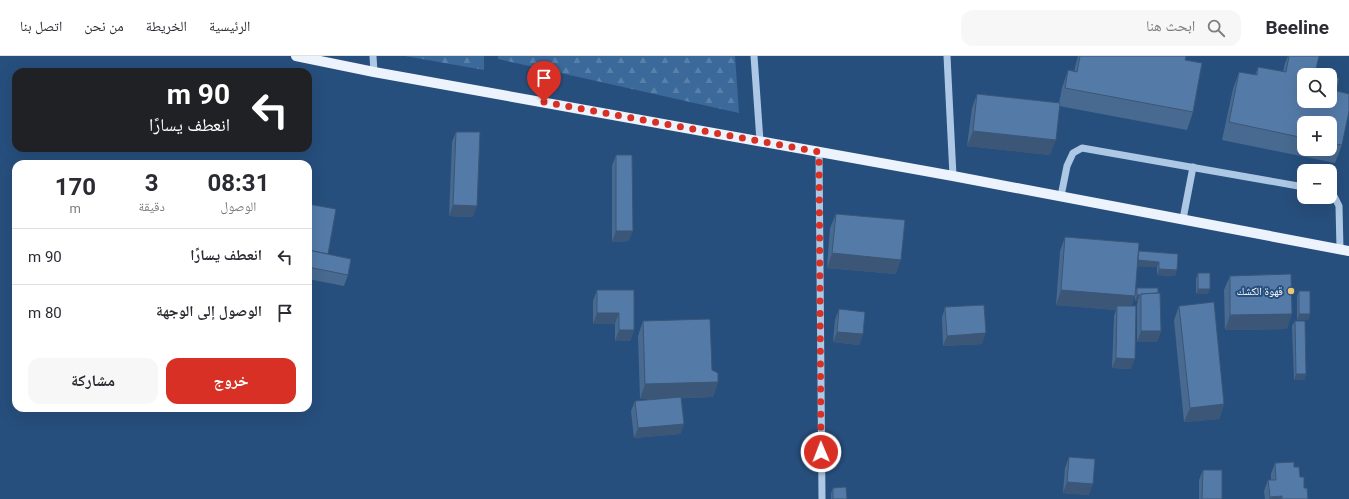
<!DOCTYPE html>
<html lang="ar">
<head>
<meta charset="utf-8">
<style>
  body { margin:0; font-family:Roboto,"Noto Naskh Arabic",sans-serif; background:#f7f7f7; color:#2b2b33; direction:rtl; height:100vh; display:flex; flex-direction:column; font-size:15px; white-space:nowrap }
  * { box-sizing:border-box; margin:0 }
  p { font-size:13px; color:#7c7c81 }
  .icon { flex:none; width:22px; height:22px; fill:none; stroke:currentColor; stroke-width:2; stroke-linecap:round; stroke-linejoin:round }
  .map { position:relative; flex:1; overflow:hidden; direction:ltr }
  .drawer { position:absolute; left:12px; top:104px; width:300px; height:252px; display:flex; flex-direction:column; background:#fff; border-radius:12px; box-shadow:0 4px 16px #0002; direction:rtl }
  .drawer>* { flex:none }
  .banner { position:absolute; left:12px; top:12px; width:300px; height:84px; border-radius:12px; box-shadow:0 4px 16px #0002; direction:rtl; background:#202124; color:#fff; overflow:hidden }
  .fabs { position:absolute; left:1297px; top:12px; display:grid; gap:8px }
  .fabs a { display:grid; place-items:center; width:40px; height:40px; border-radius:8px; background:#fff; box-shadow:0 4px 16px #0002; font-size:20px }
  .pin { position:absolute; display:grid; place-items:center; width:34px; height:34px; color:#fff; margin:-41px -17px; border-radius:50% 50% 50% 0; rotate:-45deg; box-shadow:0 0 4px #0007 }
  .pin .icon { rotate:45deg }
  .me { position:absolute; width:44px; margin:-22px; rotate:359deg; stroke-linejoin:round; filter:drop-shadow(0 0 3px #0008) }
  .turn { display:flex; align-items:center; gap:14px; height:84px; padding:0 16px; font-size:18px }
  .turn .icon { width:52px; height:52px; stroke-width:2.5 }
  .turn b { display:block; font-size:28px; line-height:34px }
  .eta { display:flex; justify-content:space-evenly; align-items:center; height:68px; text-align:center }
  .eta b { font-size:24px; font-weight:700; line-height:28px }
  .cta { display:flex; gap:8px; margin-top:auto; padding:8px 16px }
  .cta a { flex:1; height:46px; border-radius:12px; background:#d93025; color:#fff; font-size:16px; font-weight:700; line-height:46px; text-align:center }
  .cta a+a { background:#f7f7f7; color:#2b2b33 }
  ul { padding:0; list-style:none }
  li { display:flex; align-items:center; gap:12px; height:56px; padding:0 16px; border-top:1px solid #e1e1e2 }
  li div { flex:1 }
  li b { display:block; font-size:15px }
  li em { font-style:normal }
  header { display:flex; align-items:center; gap:24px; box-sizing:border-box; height:56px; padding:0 20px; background:#fff; border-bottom:1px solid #e1e1e2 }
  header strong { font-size:19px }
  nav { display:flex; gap:22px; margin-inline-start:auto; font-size:14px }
  .search { width:280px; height:36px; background:#f7f7f7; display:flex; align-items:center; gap:10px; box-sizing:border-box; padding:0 14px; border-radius:12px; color:#7c7c81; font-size:15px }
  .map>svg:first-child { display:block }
</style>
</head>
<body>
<header>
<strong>Beeline</strong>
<div class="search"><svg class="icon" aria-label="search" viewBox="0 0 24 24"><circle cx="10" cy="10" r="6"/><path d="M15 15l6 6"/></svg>ابحث هنا</div>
<nav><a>الرئيسية</a><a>الخريطة</a><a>من نحن</a><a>اتصل بنا</a></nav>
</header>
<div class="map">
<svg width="1349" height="443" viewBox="0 0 1349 443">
  <defs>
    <pattern id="forest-firs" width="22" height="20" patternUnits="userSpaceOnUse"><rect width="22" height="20" fill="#3b699a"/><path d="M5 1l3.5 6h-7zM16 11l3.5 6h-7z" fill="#5880a9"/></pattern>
  </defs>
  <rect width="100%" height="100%" fill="#274f7d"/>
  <g fill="url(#forest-firs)">
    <polygon points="405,0 484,0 484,14"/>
    <polygon points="498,0 735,0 739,57 498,3"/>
  </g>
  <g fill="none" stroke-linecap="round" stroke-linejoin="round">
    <g stroke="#adc8e5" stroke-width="7">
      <polyline points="373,0 374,16"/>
      <polyline points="754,0 760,85"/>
      <polyline points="947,0 953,120"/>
      <polyline points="819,95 822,443"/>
      <polyline points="1330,136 1332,136 1339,150 1340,193"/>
      <polyline points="1061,140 1067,110 1073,97 1082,92 1304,131"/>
      <polyline points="1183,163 1193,111"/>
    </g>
    <polyline stroke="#edf3fd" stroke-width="10" points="296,0 374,16 953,120 1349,195"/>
  </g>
  <g fill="#486a90" fill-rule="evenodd">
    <polygon points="1078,0 1186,0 1185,4 1193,56 1187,74 1059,50 1050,99 967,90 972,52 977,38 1059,47 1062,32 1068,14 1074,15"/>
    <path d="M1288,0h31l-4,17 22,18 5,54 -7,18 -113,-23 11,-51 6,-17 16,3 3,-8 25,5 2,-9zM1304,67h26v26h-26z"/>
    <polygon points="456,76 473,161 449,160 452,86"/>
    <polygon points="616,99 629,185 612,186 612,110"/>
    <polygon points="308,148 328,198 348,219 344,230 308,223"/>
    <polygon points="836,158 896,218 827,212 830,172"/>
    <polygon points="1065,181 1139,195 1178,198 1175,220 1157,219 1157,211 1137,210 1135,240 1131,250 1131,313 1112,312 1114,260 1116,254 1056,249 1060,195"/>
    <polygon points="1198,217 1208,238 1196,238 1196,223"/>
    <polygon points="1230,220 1287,273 1225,274 1224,234"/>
    <polygon points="1137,232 1158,237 1161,275 1157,286 1137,286 1137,248 1138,245 1135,245 1135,237"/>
    <polygon points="597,234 634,274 630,285 615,285 615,268 593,268 593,245"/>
    <polygon points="1299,235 1310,258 1308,264 1297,264 1297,240"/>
    <polygon points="1179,250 1224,348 1219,363 1184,366 1174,264"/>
    <polygon points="945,251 982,288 943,290 942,262"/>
    <polygon points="839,253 863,278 859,289 833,286 835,264"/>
    <polygon points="643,265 712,314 718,326 713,341 681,342 684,368 680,378 634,382 631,355 635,345 670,342 640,343 638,280"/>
    <polygon points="1295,265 1306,318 1304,324 1294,324 1292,270"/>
    <polygon points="1069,401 1089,439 1063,437 1065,412"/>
    <polygon points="1275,407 1294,411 1300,421 1308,443 1265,443 1264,435 1268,424 1271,424 1271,418"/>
    <polygon points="1203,414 1222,443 1199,443 1199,424"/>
    <polygon points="833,432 847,443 831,443 831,437"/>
  </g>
  <g fill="#3b5676">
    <polygon points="973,75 1056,84 1050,99 967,90"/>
    <polygon points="453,149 477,150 473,161 449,160"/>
    <polygon points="616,175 633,175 629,185 612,186"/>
    <polygon points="832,197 901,204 896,218 827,212"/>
    <polygon points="1137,204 1159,206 1157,211 1135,210"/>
    <polygon points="1159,213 1177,214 1175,220 1157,219"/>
    <polygon points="1198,233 1210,233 1208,238 1196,238"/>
    <polygon points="1061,234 1135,240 1130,255 1117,250 1116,254 1056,249"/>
    <polygon points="1137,239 1140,239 1138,245 1135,245"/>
    <polygon points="597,257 619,257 615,268 593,268"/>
    <polygon points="1292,258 1287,273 1225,274 1230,259"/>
    <polygon points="1299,258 1310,258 1308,264 1297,264"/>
    <polygon points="619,274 634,274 630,285 615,285"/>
    <polygon points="1141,275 1161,275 1157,286 1137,286"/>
    <polygon points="837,276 863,278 859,289 833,286"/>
    <polygon points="986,277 982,288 943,290 947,280"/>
    <polygon points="1116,302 1135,303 1131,313 1112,312"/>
    <polygon points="1296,318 1306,318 1304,324 1294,324"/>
    <polygon points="718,326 713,341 640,343 645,328"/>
    <polygon points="1224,348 1219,363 1184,366 1190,352"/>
    <polygon points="684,368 680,378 634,382 638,372"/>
    <polygon points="1067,426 1093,428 1089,439 1063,437"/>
    <polygon points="1282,440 1281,443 1269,443 1270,441"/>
  </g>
  <g fill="#547ba8" stroke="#3b5676">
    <polygon points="1080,0 1186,0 1185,4 1202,7 1193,56 1065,32 1068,14 1077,16"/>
    <polygon points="1289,0 1319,0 1315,17 1325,19 1304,19 1304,45 1330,45 1330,20 1339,22 1337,35 1349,38 1349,55 1342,89 1330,87 1330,67 1304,67 1304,82 1229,66 1239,16 1257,19 1258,11 1286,16"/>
    <polygon points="977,38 1060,47 1056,84 973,75"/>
    <polygon points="456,76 480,76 477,150 453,149"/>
    <polygon points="616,99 632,99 633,175 616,175"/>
    <polygon points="308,148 336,153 328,198 308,194"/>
    <polygon points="836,158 905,164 901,204 832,197"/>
    <polygon points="1065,181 1139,187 1135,240 1061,234"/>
    <polygon points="308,194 351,203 348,219 308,211"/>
    <polygon points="1139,195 1178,198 1177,214 1159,213 1159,206 1138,204"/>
    <rect x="1198" y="217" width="12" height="16"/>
    <polygon points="1291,218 1292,258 1230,259 1230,220"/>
    <polygon points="1137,232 1158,232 1158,237 1141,238 1140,239 1137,239"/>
    <polygon points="597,234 634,234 634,274 619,274 619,257 597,257"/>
    <rect x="1299" y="235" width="11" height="23"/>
    <polygon points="1160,237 1161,275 1141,275 1141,238"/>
    <polygon points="1214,246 1224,348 1190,352 1179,250"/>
    <polygon points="984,249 986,277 947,280 945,251"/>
    <polygon points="1117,250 1136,250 1135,303 1116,302"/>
    <polygon points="839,253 865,256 863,278 837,276"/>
    <polygon points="710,263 712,314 718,317 718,326 645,328 643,265"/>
    <polygon points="1295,265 1305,265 1306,318 1296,318"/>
    <polygon points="681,341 684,368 638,372 635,345"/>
    <polygon points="1069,401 1095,403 1093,428 1067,426"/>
    <polygon points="1294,406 1294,411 1299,411 1300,421 1304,421 1304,432 1307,432 1308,443 1282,443 1282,440 1270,441 1268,424 1276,424 1275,407"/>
    <polygon points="1203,414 1222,414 1222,443 1202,443"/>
    <polygon points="846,431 847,443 833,443 833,432"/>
  </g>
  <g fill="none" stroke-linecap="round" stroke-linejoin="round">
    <polyline stroke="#d93025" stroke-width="7" stroke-dasharray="0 12.6" points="544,46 819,96 821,396"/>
  </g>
  <circle fill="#ecc673" stroke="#274f7d" stroke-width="1.5" cx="1291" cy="235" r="4"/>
  <g text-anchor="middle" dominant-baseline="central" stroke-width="4" stroke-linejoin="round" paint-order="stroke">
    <g font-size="11" fill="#fff" stroke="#274f7d" text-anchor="end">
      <text x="1283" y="235">قهوة الكشك</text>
    </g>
  </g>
</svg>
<div class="fabs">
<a><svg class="icon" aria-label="search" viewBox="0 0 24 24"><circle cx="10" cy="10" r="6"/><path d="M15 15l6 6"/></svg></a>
<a>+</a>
<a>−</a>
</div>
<div class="pin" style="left:544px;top:46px;background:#d93025"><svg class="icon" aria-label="arrive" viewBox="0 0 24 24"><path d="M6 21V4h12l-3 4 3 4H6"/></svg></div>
<svg class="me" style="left:821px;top:396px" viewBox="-20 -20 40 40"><circle r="17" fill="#d93025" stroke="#fff" stroke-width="3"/><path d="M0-11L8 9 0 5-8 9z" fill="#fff"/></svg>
<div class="banner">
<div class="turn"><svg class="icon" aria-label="left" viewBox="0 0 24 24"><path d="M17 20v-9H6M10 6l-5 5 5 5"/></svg><div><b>90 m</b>انعطف يسارًا</div></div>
</div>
<section class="drawer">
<div class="eta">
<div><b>08:31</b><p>الوصول</p></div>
<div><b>3</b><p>دقيقة</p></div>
<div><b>170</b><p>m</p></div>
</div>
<ul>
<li><svg class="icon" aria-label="left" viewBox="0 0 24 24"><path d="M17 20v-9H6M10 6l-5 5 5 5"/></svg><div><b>انعطف يسارًا</b></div><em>90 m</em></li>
<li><svg class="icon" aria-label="arrive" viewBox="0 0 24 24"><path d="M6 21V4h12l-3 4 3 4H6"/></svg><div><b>الوصول إلى الوجهة</b></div><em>80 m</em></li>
</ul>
<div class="cta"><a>خروج</a><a>مشاركة</a></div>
</section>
</div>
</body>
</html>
